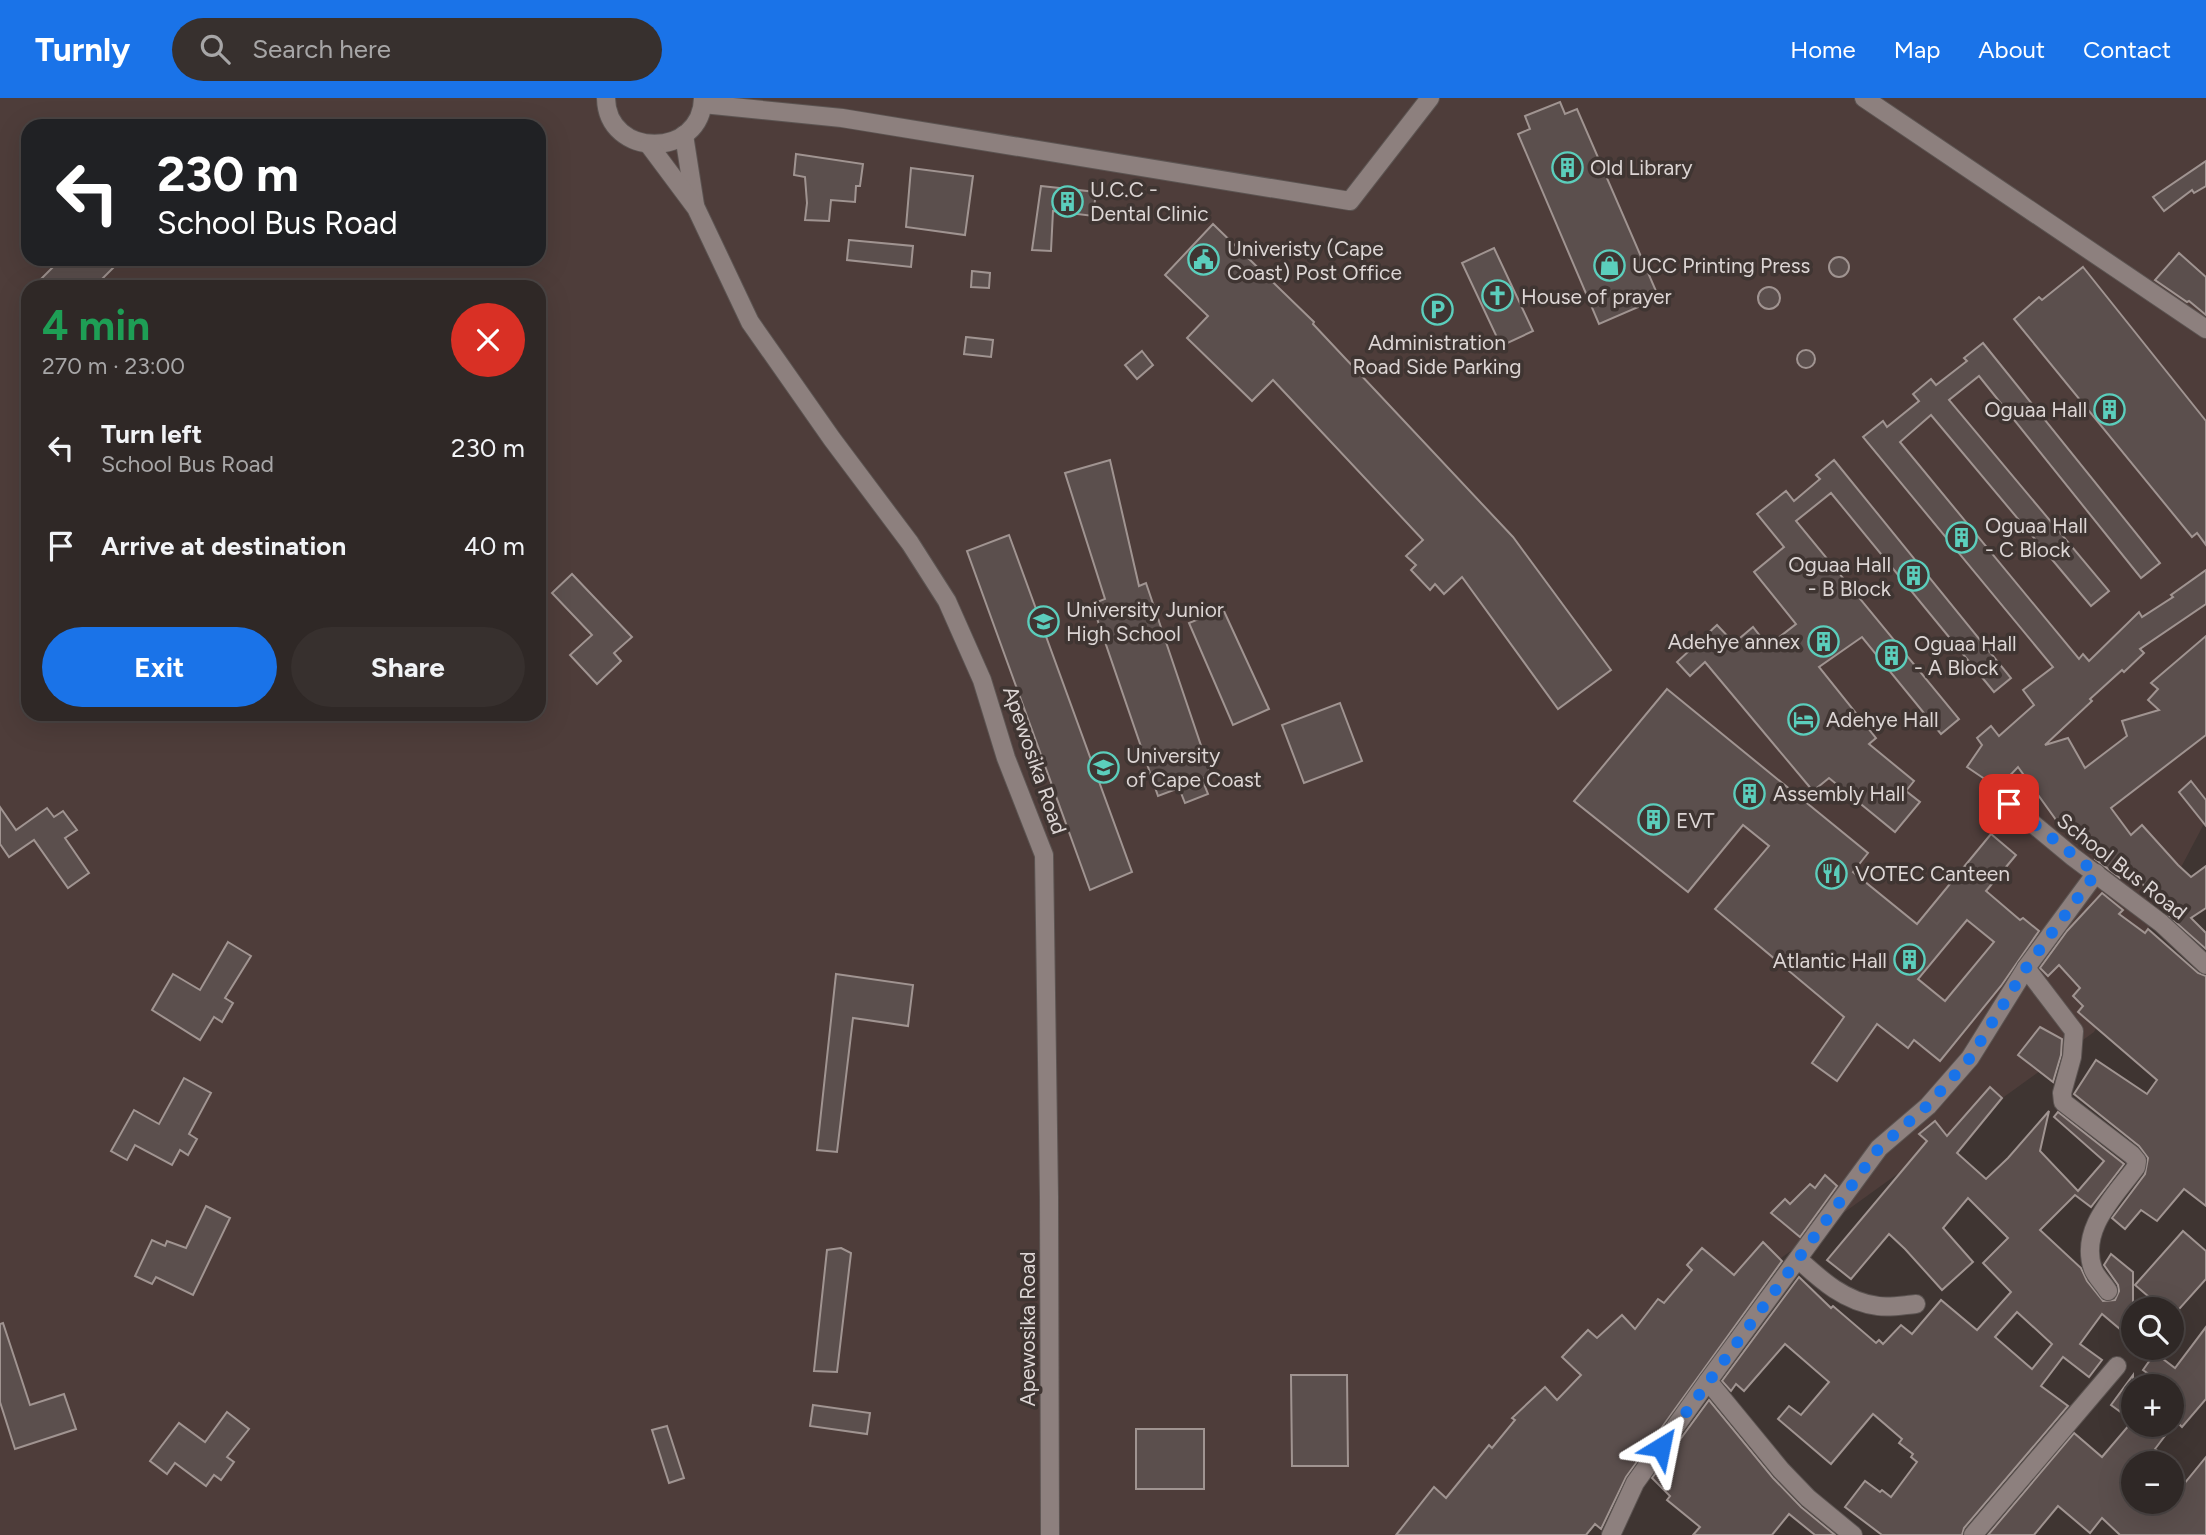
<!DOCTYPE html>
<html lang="en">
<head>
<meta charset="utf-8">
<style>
  body { margin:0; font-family:Figtree,sans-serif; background:#37302e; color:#f1f3f6; height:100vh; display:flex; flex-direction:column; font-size:26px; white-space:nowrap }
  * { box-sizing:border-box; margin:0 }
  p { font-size:23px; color:#a7a6a7 }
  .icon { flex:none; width:38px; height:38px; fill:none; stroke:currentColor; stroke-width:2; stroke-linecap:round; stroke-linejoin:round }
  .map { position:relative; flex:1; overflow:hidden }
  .side { position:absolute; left:21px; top:182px; width:525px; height:441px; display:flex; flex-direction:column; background:#2f2826; border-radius:21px; box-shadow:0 7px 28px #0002,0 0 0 2px #4a4443 }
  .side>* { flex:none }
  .guide { position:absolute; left:21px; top:21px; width:525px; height:147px; border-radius:21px; box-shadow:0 7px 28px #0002,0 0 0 2px #4a4443; background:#202124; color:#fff; overflow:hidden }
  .fabs { position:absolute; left:2121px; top:1199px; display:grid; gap:14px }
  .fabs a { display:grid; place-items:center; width:63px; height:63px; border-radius:50%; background:#2f2826; box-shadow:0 7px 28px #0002,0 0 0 2px #4a4443; font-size:35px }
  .pin { position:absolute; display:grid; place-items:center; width:60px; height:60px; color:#fff; margin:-30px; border-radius:14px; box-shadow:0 4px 10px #0006 }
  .me { position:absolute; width:77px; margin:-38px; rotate:35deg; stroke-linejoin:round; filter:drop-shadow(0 0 5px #0008) }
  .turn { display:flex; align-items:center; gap:24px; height:147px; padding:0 21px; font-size:32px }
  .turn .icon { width:91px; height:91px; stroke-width:2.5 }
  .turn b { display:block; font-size:49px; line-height:60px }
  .round { display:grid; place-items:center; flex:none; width:74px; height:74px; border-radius:37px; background:#37302e }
  .summary { display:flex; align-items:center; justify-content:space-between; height:119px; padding:0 21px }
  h1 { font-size:42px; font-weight:700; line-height:52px; color:#1e9e55 }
  .action { display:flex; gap:14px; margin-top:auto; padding:14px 21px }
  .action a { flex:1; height:80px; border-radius:42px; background:#1a73e8; color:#fff; font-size:28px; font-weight:700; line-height:80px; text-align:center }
  .action a+a { background:#37302e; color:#f1f3f6 }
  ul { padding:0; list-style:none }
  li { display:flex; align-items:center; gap:21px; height:98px; padding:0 21px }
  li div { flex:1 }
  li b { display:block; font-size:26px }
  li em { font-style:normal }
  header { display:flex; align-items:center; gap:42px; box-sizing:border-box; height:98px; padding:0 35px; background:#1a73e8; color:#fff }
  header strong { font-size:33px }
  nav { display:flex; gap:38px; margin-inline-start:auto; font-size:24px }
  .search { width:490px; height:63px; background:#37302e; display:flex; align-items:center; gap:18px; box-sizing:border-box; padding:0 24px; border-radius:38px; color:#a7a6a7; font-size:26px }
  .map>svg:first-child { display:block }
</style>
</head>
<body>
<header>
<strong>Turnly</strong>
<div class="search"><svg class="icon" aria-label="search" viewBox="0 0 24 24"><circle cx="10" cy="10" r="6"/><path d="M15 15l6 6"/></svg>Search here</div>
<nav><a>Home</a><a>Map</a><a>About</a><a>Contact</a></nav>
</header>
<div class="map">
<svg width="2206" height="1437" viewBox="0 0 2206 1437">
  <rect width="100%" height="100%" fill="#3f3532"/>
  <path fill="#4e3d3a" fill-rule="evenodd" d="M0,0h2206v722l-112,212 -696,503h-1398zM28,28h511v133h-511zM28,189h511v427h-511z"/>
  <g fill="#5b4f4d" stroke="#a09491" stroke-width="2" fill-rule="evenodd">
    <polygon points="1560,4 1565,16 1577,11 1659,200 1599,226 1518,36 1530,31 1525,18"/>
    <polygon points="796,56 863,66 860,88 856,88 855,104 831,102 829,123 805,122 807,105 805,79 794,77"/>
    <polygon points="2206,63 2206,88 2194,95 2192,92 2164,113 2153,99"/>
    <polygon points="911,70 973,78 965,137 906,129"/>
    <polygon points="1041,88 1096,94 1093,118 1053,113 1051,153 1032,152"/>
    <polygon points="1213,126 1314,224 1313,226 1513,439 1611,572 1558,611 1462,479 1444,496 1435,486 1430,492 1411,472 1416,467 1406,458 1423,442 1273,282 1252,303 1187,240 1208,218 1165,177"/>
    <polygon points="849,142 913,148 911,169 847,162"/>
    <polygon points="1494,150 1533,233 1501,248 1462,165"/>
    <polygon points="2179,155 2206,179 2206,217 2189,203 2187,204 2155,182"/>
    <circle cx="1839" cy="169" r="10"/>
    <polygon points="61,161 122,161 94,189 33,189"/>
    <polygon points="2083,169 2206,323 2206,447 2197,435 2192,439 2014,221 2039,199 2042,202"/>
    <polygon points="972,173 990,175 989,190 971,189"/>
    <circle cx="1769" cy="200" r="11"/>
    <polygon points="966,239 993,242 991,259 964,256"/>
    <polygon points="1983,245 2160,465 2141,480 1979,278 1949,302 2109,493 2091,508 1931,317 1900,344 2079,561 2083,556 2089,563 2139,514 2142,519 2173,499 2171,497 2206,472 2206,506 2140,551 2144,555 2124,574 2122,572 2090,601 2092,603 2045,647 2068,640 2085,670 2127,638 2122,623 2159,612 2148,602 2158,591 2151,585 2206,538 2206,637 2111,710 2131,737 2142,727 2178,767 2191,779 2206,768 2206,810 2191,820 2206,835 2206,851 2163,813 2165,810 2154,802 2132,771 2120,780 2095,761 2097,758 2061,724 2059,726 2018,669 1998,690 1967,669 1982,647 1977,640 1991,628 1999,638 2034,607 2023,592 2053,569 1863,339 1883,323 1887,329 1919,303 1913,296 1931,281 1936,287 1967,263 1964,260"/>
    <circle cx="1806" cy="261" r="9"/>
    <polygon points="1142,253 1153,267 1137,281 1125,267"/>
    <polygon points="1110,362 1139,488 1146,485 1211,677 1202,681 1208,696 1185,705 1179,690 1158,698 1092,506 1105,501 1065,375"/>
    <polygon points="1834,362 2011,580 1994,594 1831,395 1796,423 1959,621 1941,636 1862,539 1819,569 1876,640 1869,646 1914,683 1906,693 1920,704 1895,734 1829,680 1813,693 1705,564 1690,578 1677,564 1717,527 1734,545 1753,529 1768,548 1796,526 1754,474 1784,449 1757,416 1786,393 1794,403 1820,381 1816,377"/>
    <polygon points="1009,437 1132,774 1090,792 967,453"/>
    <polygon points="572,476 632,539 614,555 621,563 597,586 570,557 592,537 552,495"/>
    <polygon points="1223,511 1269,611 1233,627 1189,525"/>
    <path d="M1667,591l201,164 -15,19 64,52 74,-90 25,21 -30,36 34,29 3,-2 16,13 -38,55 -61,75 -26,-21 -6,8 -31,-24 -40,57 -25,-18 32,-46 -129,-108 54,-63 -26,-21 -55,67 -114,-91zM1967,822l27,22 -49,59 -27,-22z"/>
    <polygon points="1340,605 1362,663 1304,685 1282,627"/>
    <polygon points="2191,683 2206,702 2206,728 2179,694"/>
    <polygon points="0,709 16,732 47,710 54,719 63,713 77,732 65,740 89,775 68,790 34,742 9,759 0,746"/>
    <polygon points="2102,795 2123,812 2119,816 2145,835 2148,831 2198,875 2206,878 2206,1108 2184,1091 2157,1123 2141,1112 2125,1131 2112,1120 2145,1076 2148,1060 2139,1048 2074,996 2096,962 2147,996 2157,982 2078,914 2083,908 2073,898 2080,890 2059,867 2048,878 2040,870 2067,833"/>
    <polygon points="228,844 251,858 225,900 233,905 222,924 214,919 200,942 152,912 173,876 200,892"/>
    <polygon points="836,876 913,887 908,928 853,920 837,1054 817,1052"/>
    <polygon points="2040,929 2062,941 2061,957 2053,984 2018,957"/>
    <polygon points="184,980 211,995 189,1036 197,1041 188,1057 180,1052 172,1067 135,1047 127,1062 111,1053 134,1012 159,1026"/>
    <path d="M1990,989l12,11 -45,55 29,26 22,-21 41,-47 -9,40 38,40 26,-30 -50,-44 4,-5 66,52 -33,43 -16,-12 -35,35 41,38 6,13 16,20 12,-1 4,-9 -1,-6 -14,-20 7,-11 22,18v68l-31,-26 -22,30 22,16 -13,17 -26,-20 -22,29 27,20 -104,122 -2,7h-80l-37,-28 20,-26 15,11 2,-2 9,7 26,-35 -6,-5 2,-3 -14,-11 3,-4 -29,-25 -42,50 -53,-45 11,-13 12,9 28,-33 -44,-38 -41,47 -8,-7 -5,7 -9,-10 77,-104 32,31 2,-2 43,37 3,-3 4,4 18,-19 11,9 29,-34 36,30 34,-38 -28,-29 25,-25 -40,-40 -25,30 30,34 -31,28 -37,-41 -16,-15 -38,45 -24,-19 100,-119 -8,-7 16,-13 12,15zM2017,1214l35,32 -20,25 -37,-32z"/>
    <polygon points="1825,1077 1837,1088 1800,1139 1771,1115 1785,1101 1790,1106 1810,1086 1815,1090"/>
    <polygon points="206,1108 230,1120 193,1197 156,1179 152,1186 135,1178 152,1142 165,1148 167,1143 186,1150"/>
    <polygon points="2183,1133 2206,1153 2206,1181 2172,1219 2172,1211 2163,1211 2135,1187"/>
    <polygon points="1763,1144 1782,1163 1626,1379 1601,1431 1595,1426 1586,1437 1396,1437 1434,1389 1446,1400 1489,1347 1492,1350 1515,1322 1512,1320 1545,1289 1557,1302 1581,1277 1562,1259 1588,1232 1597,1240 1622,1217 1635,1231 1658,1201 1664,1205 1692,1172 1687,1167 1702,1150 1734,1177"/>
    <polygon points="841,1150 851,1155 837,1274 814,1273 827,1152"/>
    <polygon points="3,1225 30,1307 64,1296 76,1331 15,1351 0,1304 0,1226"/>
    <polygon points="2206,1229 2206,1301 2182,1329 2172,1319 2172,1288 2165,1288 2143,1272 2155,1255 2175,1270"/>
    <polygon points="1291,1277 1347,1277 1348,1368 1292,1368"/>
    <polygon points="2133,1277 2133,1323 2111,1307"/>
    <polygon points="1709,1302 1773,1380 1801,1409 1835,1437 1815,1437 1789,1416 1772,1437 1693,1437 1700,1429 1667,1402 1670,1398 1652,1380"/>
    <polygon points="813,1307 870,1315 867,1336 810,1328"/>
    <polygon points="227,1314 249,1331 227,1359 234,1364 221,1382 214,1377 206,1388 175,1365 167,1376 150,1363 179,1325 205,1344"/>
    <polygon points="2130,1326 2174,1326 2155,1351 2160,1355 2152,1365 2133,1365 2133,1404 2153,1404 2160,1409 2163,1404 2172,1404 2174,1387 2180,1391 2206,1359 2206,1437 2120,1437 2102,1420 2090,1435 2058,1408 2034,1437 1988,1437 2074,1335 2102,1359"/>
    <polygon points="667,1328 684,1380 669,1385 652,1332"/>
    <rect x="1136" y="1331" width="68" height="60"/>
  </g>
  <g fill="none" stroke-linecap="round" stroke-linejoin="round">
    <defs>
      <g id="minor">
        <path d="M606,0c1,61 96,61 97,0"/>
        <polyline points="1864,0 2206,231"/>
        <polyline points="703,6 842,20 1350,103 1430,0"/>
        <polyline points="684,37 695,107"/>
        <polyline points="649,47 696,110 750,224 832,341 910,445 947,503 982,582 1006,660 1044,757 1049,1099 1050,1437"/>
        <polyline points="2009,706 2073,759 2161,825 2206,867"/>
        <path d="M2026,870l48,63 -2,26 -10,36 1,9 69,53 5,6 -1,6c-21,29 -57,62 -43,102 3,8 11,15 15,22"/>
        <path d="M1798,1161c23,21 47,43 80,47 12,2 26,-1 38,-2"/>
        <polyline points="1708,1283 1781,1372 1808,1400 1853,1437"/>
        <polyline points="1611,1437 1635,1385 1708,1283 1879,1050 1928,1008 1970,960 2026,870 2096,775"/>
        <polyline points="1973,1437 2117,1268"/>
      </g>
    </defs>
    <use href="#minor" stroke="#5c5452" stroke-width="20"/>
    <use href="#minor" stroke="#8d807e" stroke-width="18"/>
  </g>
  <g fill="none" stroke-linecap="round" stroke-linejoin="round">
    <polyline stroke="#1a73e8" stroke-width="12" stroke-dasharray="0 21.6" points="1661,1349 1879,1050 1928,1007 1970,960 2026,870 2096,775 2009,706"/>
  </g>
  <defs>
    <symbol id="building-ring" viewBox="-11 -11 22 22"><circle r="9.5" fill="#3f3532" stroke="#5bcebc" stroke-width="1.5"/><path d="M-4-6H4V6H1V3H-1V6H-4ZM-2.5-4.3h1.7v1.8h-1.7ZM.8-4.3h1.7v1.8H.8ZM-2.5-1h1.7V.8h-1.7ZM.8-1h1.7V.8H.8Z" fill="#5bcebc"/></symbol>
    <symbol id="civic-ring" viewBox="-11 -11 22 22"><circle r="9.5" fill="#3f3532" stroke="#5bcebc" stroke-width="1.5"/><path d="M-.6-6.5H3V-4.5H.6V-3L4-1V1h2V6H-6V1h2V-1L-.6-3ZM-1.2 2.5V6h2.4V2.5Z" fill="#5bcebc"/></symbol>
    <symbol id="shop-ring" viewBox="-11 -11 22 22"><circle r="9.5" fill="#3f3532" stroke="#5bcebc" stroke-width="1.5"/><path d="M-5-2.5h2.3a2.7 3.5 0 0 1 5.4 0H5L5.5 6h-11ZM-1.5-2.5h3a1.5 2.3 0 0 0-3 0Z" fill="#5bcebc"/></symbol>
    <symbol id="church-ring" viewBox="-11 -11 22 22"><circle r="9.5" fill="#3f3532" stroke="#5bcebc" stroke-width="1.5"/><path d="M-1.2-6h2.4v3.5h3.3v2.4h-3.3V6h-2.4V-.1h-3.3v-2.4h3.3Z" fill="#5bcebc"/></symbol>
    <symbol id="parking-ring" viewBox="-11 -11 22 22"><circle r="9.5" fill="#3f3532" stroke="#5bcebc" stroke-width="1.5"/><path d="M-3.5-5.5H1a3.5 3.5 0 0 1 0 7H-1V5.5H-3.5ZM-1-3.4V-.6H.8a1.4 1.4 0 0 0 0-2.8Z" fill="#5bcebc"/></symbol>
    <symbol id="school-ring" viewBox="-11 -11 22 22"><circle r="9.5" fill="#3f3532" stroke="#5bcebc" stroke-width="1.5"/><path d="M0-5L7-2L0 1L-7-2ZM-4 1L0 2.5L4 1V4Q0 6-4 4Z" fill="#5bcebc"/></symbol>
    <symbol id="hotel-ring" viewBox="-11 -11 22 22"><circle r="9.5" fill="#3f3532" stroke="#5bcebc" stroke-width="1.5"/><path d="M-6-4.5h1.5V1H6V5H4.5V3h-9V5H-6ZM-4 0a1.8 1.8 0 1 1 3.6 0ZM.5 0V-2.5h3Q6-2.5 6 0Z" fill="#5bcebc"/></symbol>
    <symbol id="university-ring" viewBox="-11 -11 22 22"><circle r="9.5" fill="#3f3532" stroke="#5bcebc" stroke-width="1.5"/><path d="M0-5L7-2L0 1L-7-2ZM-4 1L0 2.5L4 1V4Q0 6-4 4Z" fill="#5bcebc"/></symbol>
    <symbol id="restaurant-ring" viewBox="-11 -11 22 22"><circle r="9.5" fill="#3f3532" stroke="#5bcebc" stroke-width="1.5"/><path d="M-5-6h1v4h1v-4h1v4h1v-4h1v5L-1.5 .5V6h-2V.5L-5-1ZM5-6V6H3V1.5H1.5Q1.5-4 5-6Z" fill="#5bcebc"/></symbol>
  </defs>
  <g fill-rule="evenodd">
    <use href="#building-ring" x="1550" y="52" width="35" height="35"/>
    <use href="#building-ring" x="1050" y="86" width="35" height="35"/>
    <use href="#civic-ring" x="1186" y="144" width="35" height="35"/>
    <use href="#shop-ring" x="1592" y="150" width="35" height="35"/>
    <use href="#church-ring" x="1480" y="180" width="35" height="35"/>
    <use href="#parking-ring" x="1420" y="194" width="35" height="35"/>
    <use href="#building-ring" x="2092" y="294" width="35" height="35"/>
    <use href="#building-ring" x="1944" y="422" width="35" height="35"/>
    <use href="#building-ring" x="1896" y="460" width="35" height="35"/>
    <use href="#school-ring" x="1026" y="506" width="35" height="35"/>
    <use href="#building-ring" x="1806" y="526" width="35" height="35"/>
    <use href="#building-ring" x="1874" y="540" width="35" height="35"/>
    <use href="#hotel-ring" x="1786" y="604" width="35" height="35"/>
    <use href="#university-ring" x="1086" y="652" width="35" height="35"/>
    <use href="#building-ring" x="1732" y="678" width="35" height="35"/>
    <use href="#building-ring" x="1636" y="704" width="35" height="35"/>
    <use href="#restaurant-ring" x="1814" y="758" width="35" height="35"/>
    <use href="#building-ring" x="1892" y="844" width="35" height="35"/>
  </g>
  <g text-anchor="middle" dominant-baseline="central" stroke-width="7" stroke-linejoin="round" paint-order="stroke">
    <g font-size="21" fill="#dcd5d4" stroke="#3f3532" text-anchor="start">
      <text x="1590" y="69">Old Library</text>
      <text x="1090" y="91">U.C.C -<tspan x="1090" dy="24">Dental Clinic</tspan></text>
      <text x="1227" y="150">Univeristy (Cape<tspan x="1227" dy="24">Coast) Post Office</tspan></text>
      <text x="1632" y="167">UCC Printing Press</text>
      <text x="1521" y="198">House of prayer</text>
      <text x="1437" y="244" text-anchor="middle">Administration<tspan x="1437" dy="24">Road Side Parking</tspan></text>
      <text x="2087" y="311" text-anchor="end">Oguaa Hall</text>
      <text x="1985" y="427">Oguaa Hall<tspan x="1985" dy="24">- C Block</tspan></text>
      <text x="1891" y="466" text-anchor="end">Oguaa Hall<tspan x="1891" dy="24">- B Block</tspan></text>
      <text x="1066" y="511">University Junior<tspan x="1066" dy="24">High School</tspan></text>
      <text x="1800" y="543" text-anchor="end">Adehye annex</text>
      <text x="1914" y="545">Oguaa Hall<tspan x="1914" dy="24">- A Block</tspan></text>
      <text x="1826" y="621">Adehye Hall</text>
      <text x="1126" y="657">University<tspan x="1126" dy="24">of Cape Coast</tspan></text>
      <text x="1773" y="695">Assembly Hall</text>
      <text x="1676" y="722">EVT</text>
      <text x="1855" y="775">VOTEC Canteen</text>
      <text x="1887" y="862" text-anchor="end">Atlantic Hall</text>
    </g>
    <g font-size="21" fill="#dcd5d4" stroke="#3f3532">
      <text transform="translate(1035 662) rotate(71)">Apewosika Road</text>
      <text transform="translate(2122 768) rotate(38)">School Bus Road</text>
      <text transform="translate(1027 1231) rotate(-90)">Apewosika Road</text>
    </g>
  </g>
</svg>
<div class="fabs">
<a><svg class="icon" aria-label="search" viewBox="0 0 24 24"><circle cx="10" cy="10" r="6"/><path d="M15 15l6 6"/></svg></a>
<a>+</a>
<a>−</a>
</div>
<div class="pin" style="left:2009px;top:706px;background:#d93025"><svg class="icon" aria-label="arrive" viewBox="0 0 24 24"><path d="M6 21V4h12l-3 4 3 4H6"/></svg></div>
<svg class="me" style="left:1661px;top:1349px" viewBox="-20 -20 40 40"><path d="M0-17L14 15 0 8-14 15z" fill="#1a73e8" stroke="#fff" stroke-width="4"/></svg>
<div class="guide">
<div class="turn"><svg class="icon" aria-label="left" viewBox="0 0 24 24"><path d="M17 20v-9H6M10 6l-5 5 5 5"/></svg><div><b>230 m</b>School Bus Road</div></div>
</div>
<section class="side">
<div class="summary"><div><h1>4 min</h1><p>270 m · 23:00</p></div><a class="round" style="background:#d93025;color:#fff"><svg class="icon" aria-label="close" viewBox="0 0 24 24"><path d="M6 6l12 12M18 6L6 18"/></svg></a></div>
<ul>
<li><svg class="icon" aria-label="left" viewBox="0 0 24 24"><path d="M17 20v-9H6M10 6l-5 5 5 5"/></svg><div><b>Turn left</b><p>School Bus Road</p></div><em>230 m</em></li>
<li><svg class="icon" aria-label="arrive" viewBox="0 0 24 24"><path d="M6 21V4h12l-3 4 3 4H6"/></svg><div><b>Arrive at destination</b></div><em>40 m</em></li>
</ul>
<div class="action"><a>Exit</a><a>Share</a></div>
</section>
</div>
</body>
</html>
